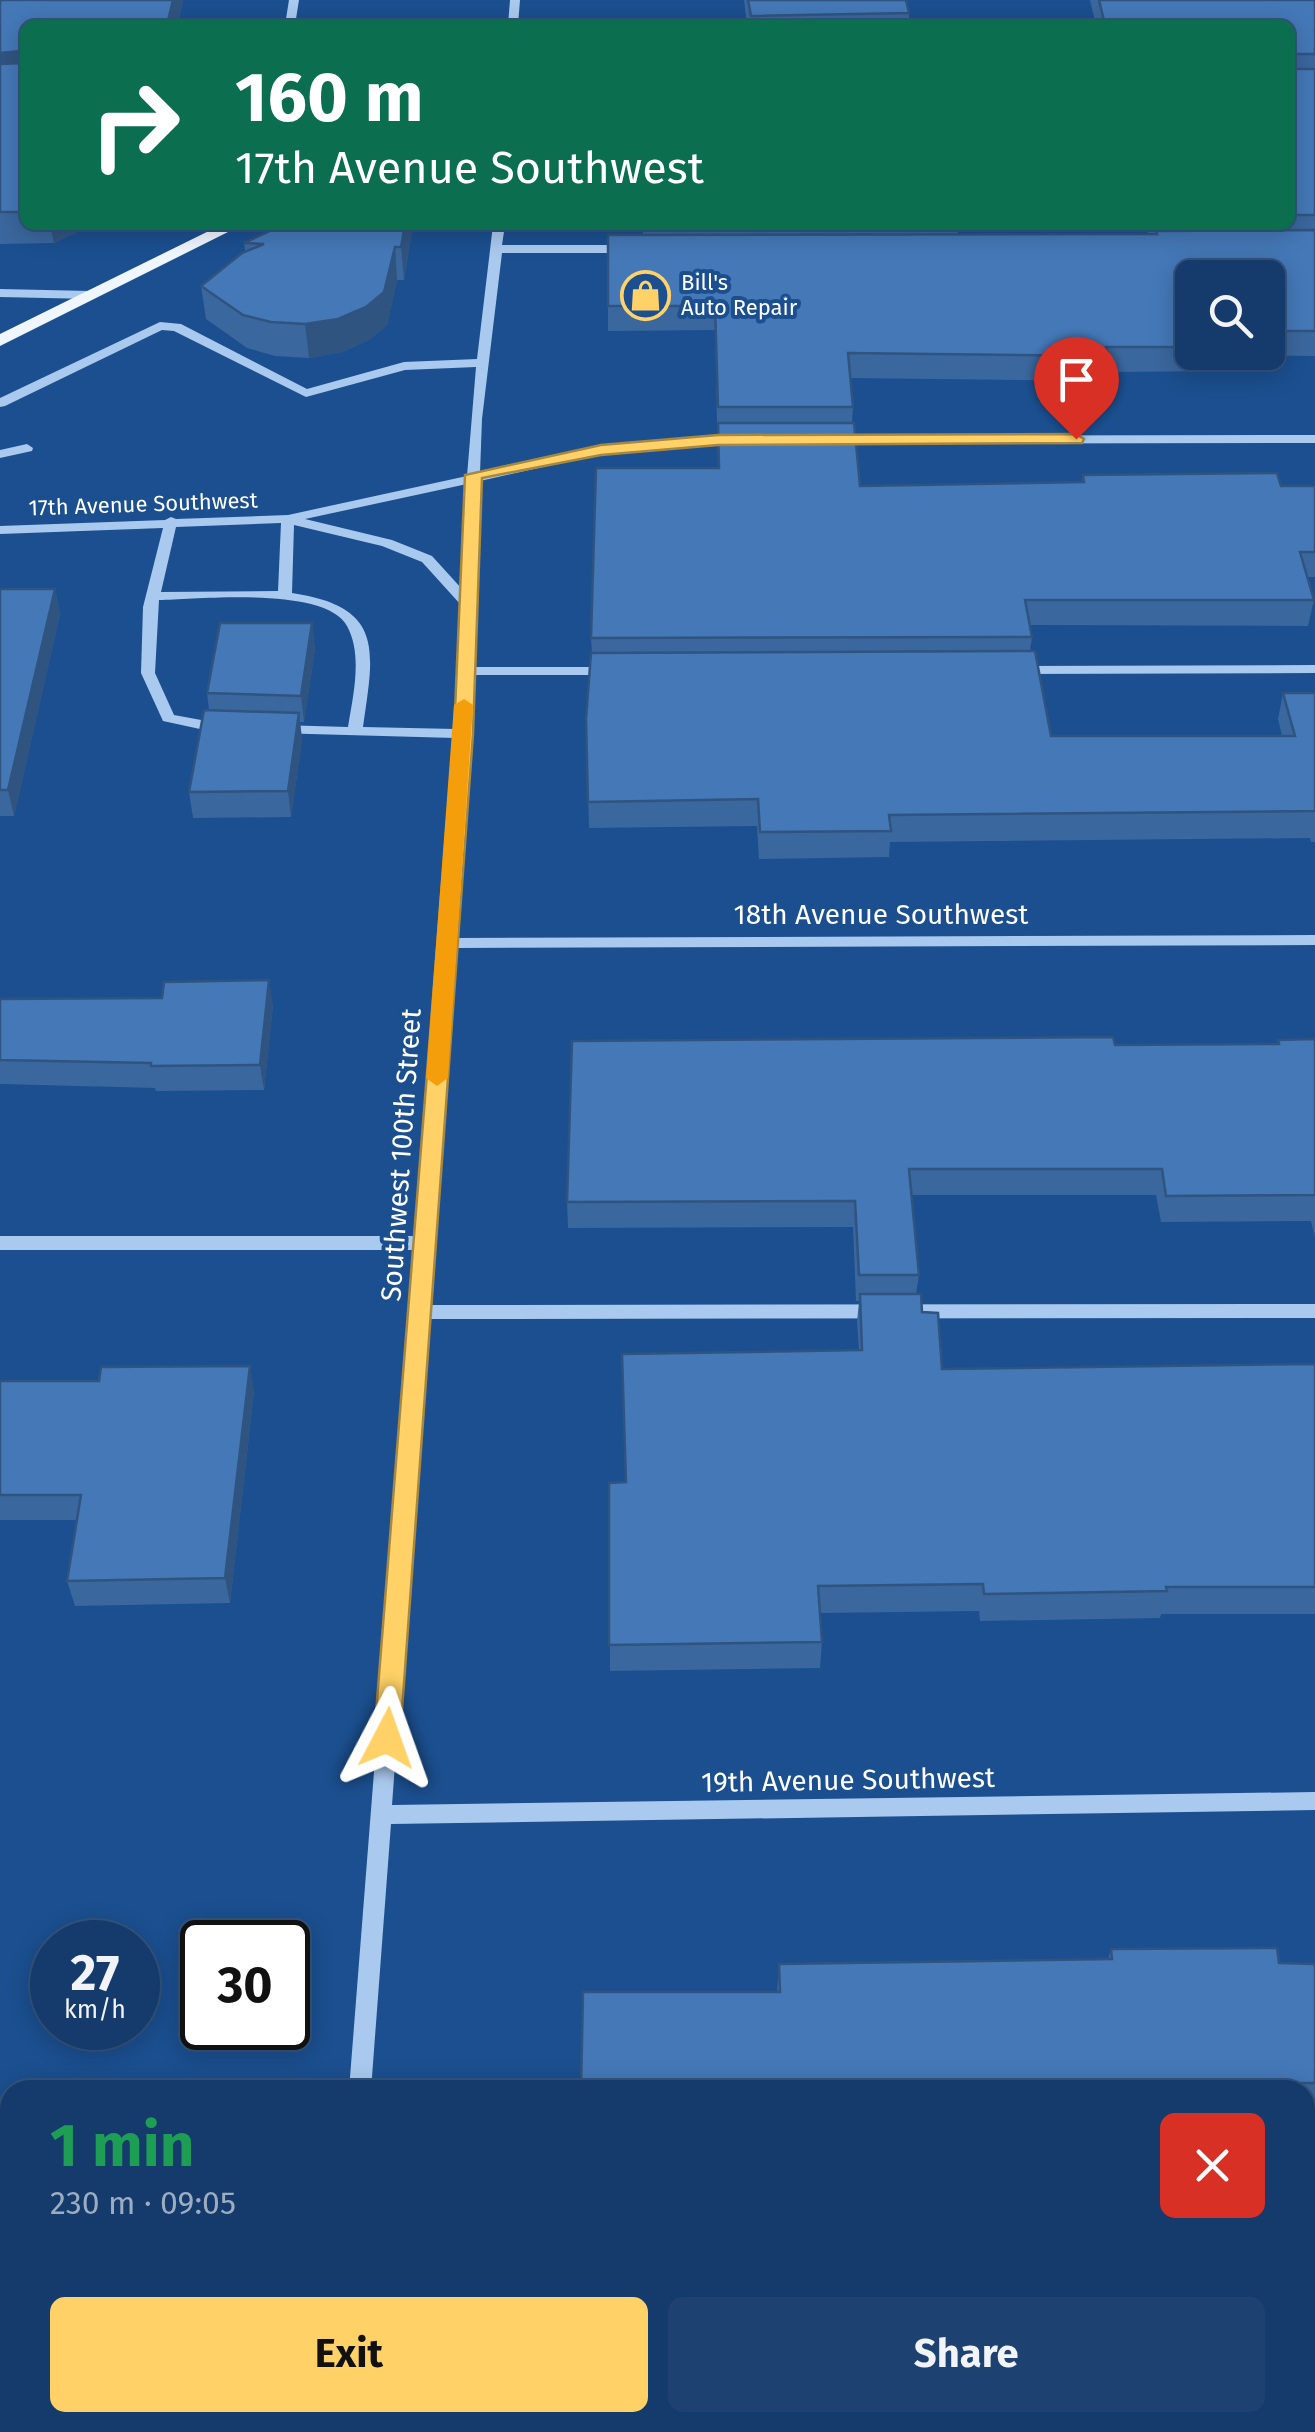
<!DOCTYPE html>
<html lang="en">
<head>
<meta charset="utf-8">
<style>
  body { margin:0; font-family:"Fira Sans",sans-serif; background:#1d4271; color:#f1f3f6; height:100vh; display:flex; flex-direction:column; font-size:38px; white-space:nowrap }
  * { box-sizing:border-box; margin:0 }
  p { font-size:32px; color:#9dadc1 }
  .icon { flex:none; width:55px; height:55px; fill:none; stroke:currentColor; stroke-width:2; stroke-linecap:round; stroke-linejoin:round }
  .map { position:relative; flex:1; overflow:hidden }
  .panel { position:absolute; left:0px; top:2080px; width:1315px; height:352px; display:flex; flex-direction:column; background:#143b6b; border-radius:30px 30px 0 0; box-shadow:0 5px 25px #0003,0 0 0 2px #33557e }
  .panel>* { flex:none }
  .guide { position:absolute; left:20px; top:20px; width:1275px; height:210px; border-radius:15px; box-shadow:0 5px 25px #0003,0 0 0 2px #33557e; background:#0b6e4f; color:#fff; overflow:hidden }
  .tools { position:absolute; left:1175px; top:260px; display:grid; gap:20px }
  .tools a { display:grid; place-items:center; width:110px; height:110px; border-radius:15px; background:#143b6b; box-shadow:0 5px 25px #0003,0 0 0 2px #33557e; font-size:50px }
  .speed { position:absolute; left:30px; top:1920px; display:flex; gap:20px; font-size:50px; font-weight:700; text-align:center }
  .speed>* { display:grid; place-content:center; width:130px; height:130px; border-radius:50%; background:#143b6b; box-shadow:0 5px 25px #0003,0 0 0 2px #33557e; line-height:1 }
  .speed small { font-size:25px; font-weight:400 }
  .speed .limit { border:5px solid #111; border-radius:15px; background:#fff; color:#111 }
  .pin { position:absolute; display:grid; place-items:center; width:85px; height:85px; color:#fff; margin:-102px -42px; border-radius:50% 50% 50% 0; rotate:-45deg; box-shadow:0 0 10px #0007 }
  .pin .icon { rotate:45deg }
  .me { position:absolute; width:110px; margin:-55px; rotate:4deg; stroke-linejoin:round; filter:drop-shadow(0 0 8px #0008) }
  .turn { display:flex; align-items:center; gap:35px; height:210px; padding:0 50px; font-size:45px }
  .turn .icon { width:130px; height:130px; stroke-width:2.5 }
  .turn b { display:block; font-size:70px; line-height:85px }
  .round { display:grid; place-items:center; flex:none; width:105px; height:105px; border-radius:15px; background:#1d4271 }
  .summary { display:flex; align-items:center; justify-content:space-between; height:170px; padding:0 50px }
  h1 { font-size:60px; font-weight:700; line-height:75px; color:#1e9e55 }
  .button { display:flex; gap:20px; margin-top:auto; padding:20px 50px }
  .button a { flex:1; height:115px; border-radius:15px; background:#ffd166; color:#111; font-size:40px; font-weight:700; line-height:115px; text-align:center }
  .button a+a { background:#1d4271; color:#f1f3f6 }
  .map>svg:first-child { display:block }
</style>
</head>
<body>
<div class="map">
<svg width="1315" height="2432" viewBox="0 0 1315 2432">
  <rect width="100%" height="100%" fill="#1b4f8f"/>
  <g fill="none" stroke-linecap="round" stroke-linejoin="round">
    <g fill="#a9c9ee" fill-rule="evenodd">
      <polygon points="289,0 299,0 295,25 285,25"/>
      <polygon points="510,0 520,0 518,25 508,25"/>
      <path d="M493,225h12l-3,20h130l6,4 -6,4h-130l-20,166 -2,54 121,-27 139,-10 6,4 -6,4 -139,10 -121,27 -7,186h140l7,4 -7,4h-140l-18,263 860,-3v10l-860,3 -26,357 886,-1v14l-887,1 -36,486 923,-13v18l-924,14 -20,266h-22l66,-840h-415v-14h416l39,-498 -181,-5 -2,-3 7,-5 69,2c5,-31 15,-72 -1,-101 -21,-40 -147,-27 -188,-26l-4,73 19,42 49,9 7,5 -7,5 -60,-13 -22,-48 2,-66 20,-79 -163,6v-8l165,-6 6,-3 5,2 112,-4 179,-39 9,-109 -71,3 -99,27 -132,-66 -12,-1 -157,76 -5,1v-9l160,-76 21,2 126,65 97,-27 73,-3zM467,484l-5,105 -30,-33 -40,-16 -87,-21zM281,523l-3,68 -117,1 15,-65zM294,525l88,21 40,16 39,43 -5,124 -93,-2c11,-77 22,-120 -71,-134z"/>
      <polygon points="0,289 91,291 97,295 91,299 0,297"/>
      <polygon points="1315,435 1315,443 836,444 830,440 836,436"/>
      <polygon points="27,444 33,448 32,451 0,458 0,450"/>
      <polygon points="1315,665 1315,673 1014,674 1007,670 1014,666"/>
      <rect x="322" y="2422" width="24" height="10"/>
    </g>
    <polygon fill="#f0f6ff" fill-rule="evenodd" points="221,225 242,225 0,346 0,334"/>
  </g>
  <g fill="#3a679d" fill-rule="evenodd">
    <polygon points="0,0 183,0 178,25 25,25 25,225 92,225 54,243 0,244"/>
    <polygon points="744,0 906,0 909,13 909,25 747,25"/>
    <path d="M1090,0h225v356l-81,-1 -3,16 -125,1 -2,9 -254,-3 3,29 -1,16 8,63 222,-4 1,-7 198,11h34v91h-8l7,23 -6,26 -278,-1 2,12 -2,14 21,85h231l-4,-17 5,-26h32v149h-4l-1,-4 -420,4 -1,15 -130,2 -2,-33 -168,2 -3,-109 6,-66 -1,-15 127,-170 -3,-138 -107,1v-96h35v-10h315v10l190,-1 -3,-9h145v-200h-194zM1192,278h76v74h-76z"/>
    <polygon points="413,225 404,280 397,280 387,325 369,340 342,352 309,358 275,356 247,348 206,319 201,286 245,251 244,243"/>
    <polygon points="0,589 55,589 60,614 14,816 0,816"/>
    <polygon points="312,623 315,649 304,722 300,722 302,739 291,817 193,818 189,792 209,710 207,693"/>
    <polygon points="0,999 273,1005 264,1090 156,1091 155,1088 0,1084"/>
    <polygon points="1315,1039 1315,1237 1311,1221 1161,1222 1156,1195 912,1195 919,1275 916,1294 942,1369 1315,1364 1315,1614 1161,1614 1160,1618 980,1621 979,1611 820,1613 822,1642 820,1668 610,1671 609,1483 625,1482 859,1350 857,1322 859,1301 856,1301 853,1227 568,1228 567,1202 1115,1045 1277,1044 1278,1040"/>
    <polygon points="0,1381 254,1391 230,1603 75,1606 67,1581 77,1520 0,1520"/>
    <polygon points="1111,1949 1279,1963 1315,1964 1315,2107 1305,2107 1305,2090 581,2090 777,1992 779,1964 1108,1959"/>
    <rect x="0" y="2097" width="10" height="237"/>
  </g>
  <g fill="#305480">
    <polygon points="173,0 183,0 178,25 167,25"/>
    <polygon points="20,51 25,81 0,84 0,53"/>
    <polygon points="50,225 92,225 54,243"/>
    <polygon points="405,225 413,225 404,280 401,247"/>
    <polygon points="395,247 397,280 387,325 369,340 342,352 309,358 305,324"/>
    <polygon points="55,589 60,614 14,816 8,790"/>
    <polygon points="312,623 315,649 304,722 301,696"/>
    <polygon points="299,713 302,739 291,817 288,791"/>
    <polygon points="269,980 273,1005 264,1090 260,1065"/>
    <polygon points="250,1366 254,1391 230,1603 225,1578"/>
  </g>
  <g fill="#4478b7" stroke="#305480" stroke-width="2.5">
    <polygon points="0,0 173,0 167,25 25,25 25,212 0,212 0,64 22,63 20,51 0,53"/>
    <polygon points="748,0 906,0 909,13 751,16"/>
    <polygon points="1099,0 1315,0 1315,54 1291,54 1292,69 1315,69 1315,215 1290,215 1290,25 1105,25"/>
    <polygon points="282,225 405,225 401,247 395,247 384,292 366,307 338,319 305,324 271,322 243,315 201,286 242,253 264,244 244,243"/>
    <polygon points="1315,230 1315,331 1268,331 1268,278 1192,278 1192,347 1106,347 1108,356 848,353 853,407 718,407 715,306 608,306 608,235 1157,234 1156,231"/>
    <polygon points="718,423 854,423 860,486 1084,482 1083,475 1277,473 1281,486 1315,486 1315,552 1300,552 1314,600 1025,600 1032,637 591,638 596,468 719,468"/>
    <polygon points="0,589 55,589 8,790 0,790"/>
    <polygon points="220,623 312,623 301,696 207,693"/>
    <polygon points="1035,651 1051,736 1295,736 1283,693 1315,693 1315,811 889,815 891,831 760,832 758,799 588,802 586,719 591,653"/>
    <polygon points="204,710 299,713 288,791 189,792"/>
    <polygon points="269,980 260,1065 151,1066 151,1063 0,1060 0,999 162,998 164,982"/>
    <polygon points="1113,1037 1115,1045 1279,1044 1278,1040 1315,1039 1315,1195 1166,1196 1162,1169 909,1169 919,1275 859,1275 855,1201 567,1202 572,1041"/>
    <polygon points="860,1294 921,1294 922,1312 938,1313 942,1369 1315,1364 1315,1587 1166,1587 1167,1591 984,1594 983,1584 818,1586 822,1642 609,1645 609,1483 626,1482 622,1354 862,1350"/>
    <polygon points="250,1366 225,1578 67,1581 81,1495 0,1495 0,1381 99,1381 101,1367"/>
    <polygon points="1277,1948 1279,1963 1315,1964 1315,2083 1060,2083 1061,2090 581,2090 583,1992 780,1992 779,1964 1112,1959 1111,1949"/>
    <rect x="0" y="2097" width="10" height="218"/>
  </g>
  <polygon fill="#ffd166" stroke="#a68842" stroke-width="2.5" points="1076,434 1084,439 1082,443 718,445 601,455 482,478 473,734 400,1738 396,1746 378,1746 374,1738 454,734 465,475 601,445 718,435"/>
  <polygon fill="#f59e0b" points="464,699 473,705 448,1078 437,1086 426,1078 454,705"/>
  <defs>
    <symbol id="shop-ring" viewBox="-11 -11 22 22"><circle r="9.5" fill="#1b4f8f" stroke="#ffd166" stroke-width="1.5"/><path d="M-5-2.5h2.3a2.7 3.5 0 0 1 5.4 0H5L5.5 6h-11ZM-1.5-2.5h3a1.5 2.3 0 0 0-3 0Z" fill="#ffd166"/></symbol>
  </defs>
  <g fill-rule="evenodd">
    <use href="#shop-ring" x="618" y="268" width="55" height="55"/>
  </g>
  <g text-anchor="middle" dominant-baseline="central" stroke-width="8" stroke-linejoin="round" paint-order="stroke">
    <g font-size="22" fill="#fff" stroke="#1b4f8f" text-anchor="start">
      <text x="681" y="282">Bill's<tspan x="681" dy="25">Auto Repair</tspan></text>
    </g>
    <g font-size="22" fill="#fff" stroke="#1b4f8f">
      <text transform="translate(143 504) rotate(-2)">17th Avenue Southwest</text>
    </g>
    <g font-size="28" fill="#fff" stroke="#1b4f8f">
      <text x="881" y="914">18th Avenue Southwest</text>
      <text transform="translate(401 1155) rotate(-86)">Southwest 100th Street</text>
      <text transform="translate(848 1780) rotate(-1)">19th Avenue Southwest</text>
    </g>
  </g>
</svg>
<div class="tools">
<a><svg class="icon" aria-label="search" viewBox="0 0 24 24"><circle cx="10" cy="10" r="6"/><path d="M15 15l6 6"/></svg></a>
</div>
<div class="speed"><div>27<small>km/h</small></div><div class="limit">30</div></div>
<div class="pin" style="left:1076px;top:439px;background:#d93025"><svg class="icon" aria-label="arrive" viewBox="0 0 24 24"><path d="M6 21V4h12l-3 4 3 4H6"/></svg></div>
<svg class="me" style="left:387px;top:1738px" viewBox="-20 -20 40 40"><path d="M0-17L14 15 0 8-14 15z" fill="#ffd166" stroke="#fff" stroke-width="4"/></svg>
<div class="guide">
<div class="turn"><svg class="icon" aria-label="right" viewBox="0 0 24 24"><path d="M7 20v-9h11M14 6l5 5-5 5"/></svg><div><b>160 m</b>17th Avenue Southwest</div></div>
</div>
<section class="panel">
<div class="summary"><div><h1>1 min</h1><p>230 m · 09:05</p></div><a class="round" style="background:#d93025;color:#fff"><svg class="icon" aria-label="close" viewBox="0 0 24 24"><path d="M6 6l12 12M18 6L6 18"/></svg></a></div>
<div class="button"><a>Exit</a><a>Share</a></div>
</section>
</div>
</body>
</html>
